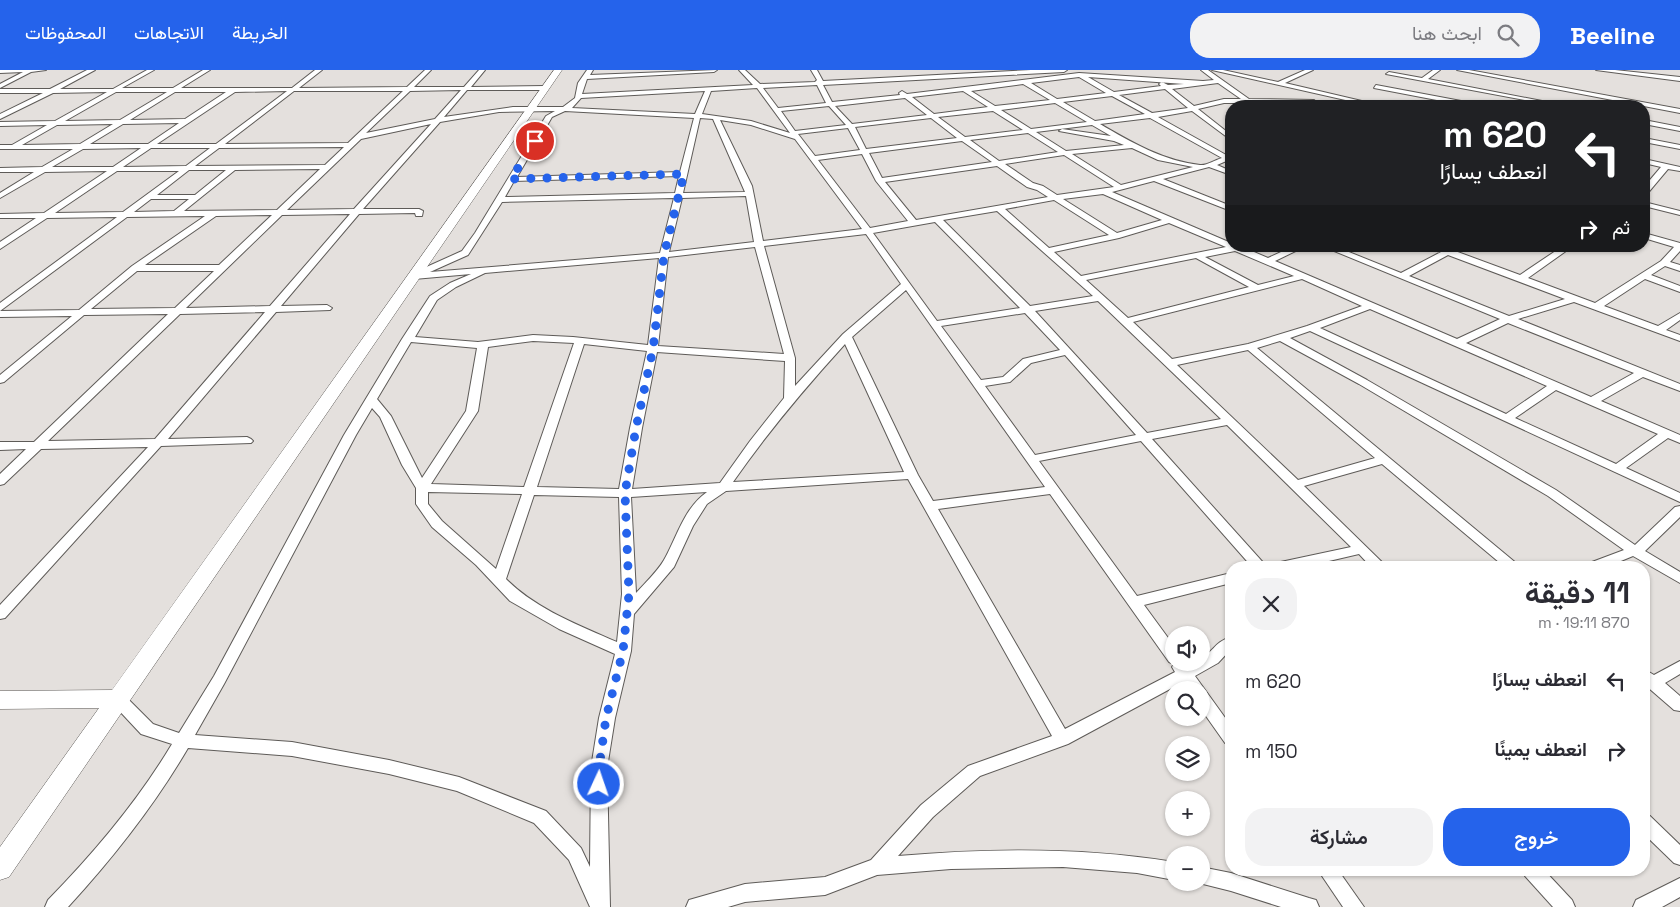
<!DOCTYPE html>
<html lang="ar">
<head>
<meta charset="utf-8">
<style>
  body { margin:0; font-family:"Space Grotesk",Vazirmatn,sans-serif; background:#f2f2f3; color:#2b2b33; direction:rtl; height:100vh; display:flex; flex-direction:column; font-size:19px; white-space:nowrap }
  * { box-sizing:border-box; margin:0 }
  p { font-size:16px; color:#7c7c81 }
  .icon { flex:none; width:28px; height:28px; fill:none; stroke:currentColor; stroke-width:2; stroke-linecap:round; stroke-linejoin:round }
  .map { position:relative; flex:1; overflow:hidden; direction:ltr }
  .details { position:absolute; left:1225px; top:491px; width:425px; height:315px; display:flex; flex-direction:column; background:#fff; border-radius:20px; box-shadow:0 1px 4px #0004; direction:rtl }
  .details>* { flex:none }
  .guide { position:absolute; left:1225px; top:30px; width:425px; height:152px; border-radius:20px; box-shadow:0 1px 4px #0004; direction:rtl; background:#202124; color:#fff; overflow:hidden }
  .fabs { position:absolute; left:1165px; top:556px; display:grid; gap:10px }
  .fabs a { display:grid; place-items:center; width:45px; height:45px; border-radius:50%; background:#fff; box-shadow:0 1px 4px #0004; font-size:25px }
  .pin { position:absolute; display:grid; place-items:center; width:42px; height:42px; color:#fff; margin:-21px; border:2px solid #fff; border-radius:50%; box-shadow:0 1px 5px #0007 }
  .me { position:absolute; width:55px; margin:-28px; rotate:3deg; stroke-linejoin:round; filter:drop-shadow(0 0 4px #0008) }
  .turn { display:flex; align-items:center; gap:18px; height:105px; padding:0 20px; font-size:22px }
  .turn .icon { width:65px; height:65px; stroke-width:2.5 }
  .turn b { display:block; font-size:35px; line-height:42px }
  .then { display:flex; align-items:center; height:48px; padding:0 20px; background:#0003; gap:10px; font-size:19px }
  .round { display:grid; place-items:center; flex:none; width:52px; height:52px; border-radius:20px; background:#f2f2f3 }
  .headline { display:flex; align-items:center; justify-content:space-between; height:85px; padding:0 20px }
  h1 { font-size:30px; font-weight:600; line-height:38px }
  .cta { display:flex; gap:10px; margin-top:auto; padding:10px 20px }
  .cta a { flex:1; height:58px; border-radius:20px; background:#2563eb; color:#fff; font-size:20px; font-weight:600; line-height:58px; text-align:center }
  .cta a+a { background:#f2f2f3; color:#2b2b33 }
  ul { padding:0; list-style:none }
  li { display:flex; align-items:center; gap:15px; height:70px; padding:0 20px }
  li div { flex:1 }
  li b { display:block; font-size:19px }
  li em { font-style:normal }
  header { display:flex; align-items:center; gap:30px; box-sizing:border-box; height:70px; padding:0 25px; background:#2563eb; color:#fff }
  header strong { font-size:24px }
  nav { display:flex; gap:28px; margin-inline-start:auto; font-size:18px }
  .search { width:350px; height:45px; background:#f2f2f3; display:flex; align-items:center; gap:12px; box-sizing:border-box; padding:0 18px; border-radius:20px; color:#7c7c81; font-size:19px }
  .map>svg:first-child { display:block }
</style>
</head>
<body>
<header>
<strong>Beeline</strong>
<div class="search"><svg class="icon" aria-label="search" viewBox="0 0 24 24"><circle cx="10" cy="10" r="6"/><path d="M15 15l6 6"/></svg>ابحث هنا</div>
<nav><a>الخريطة</a><a>الاتجاهات</a><a>المحفوظات</a></nav>
</header>
<div class="map">
<svg width="1680" height="837" viewBox="0 0 1680 837">
  <rect width="100%" height="100%" fill="#e4e0dd"/>
  <g fill="none" stroke-linecap="round" stroke-linejoin="round">
    <defs>
      <g id="street">
        <polygon points="0,0 46,0 31,2 0,18 0,14 23,2 0,3"/>
        <path d="M87,0h8l-35,19h53l34,-19h7l-32,18h51l30,-18h7l-29,18h111l23,-18h7l-23,18 108,-1 18,-17h6l-17,17h50l15,-17h6l-14,17 74,-1 3,2 -3,2h-78l-23,27 69,-10h50l12,-9 3,-15 9,-13h6l-3,5 127,-5 -3,2 -127,7 -5,15 171,-9 -14,-15h6l15,14 55,-2 2,-2 -6,-10h6l6,11 208,-11h36l-3,2 -241,13 9,17 68,-7 -1,-2 3,-2 5,3 172,-21 124,8 11,-1 -13,-10h7l41,29 65,1 1,1 -3,2h-88l-26,6 33,26v5l-39,-29 -34,6 70,39 3,-1v4l-14,6 14,6v4l-22,-8 -46,12 68,27v5l-77,-30 -42,11 119,51v3h9l28,12 26,-12h12l-31,15 182,78 43,-20 -178,-73h12l67,27 40,-21 -12,-6c12,0 21,0 33,0l-7,5 65,24 43,-29h10l-45,32 67,25 66,-42 13,-14 -30,-9v-5l36,10v8l-10,11 10,3v6l-15,-5 -14,9 29,11v6l-35,-13 -41,27 54,20 22,-13v7l-14,10 14,5v6l-106,-39 -56,17 162,65v7l-37,-14 -42,24 79,34v8l-12,-5 -42,30 54,25v9l-370,-171 -20,7 77,42 189,110 79,55 40,-38 5,-1v11l-35,34 35,21v11l-47,-27 -29,12h-22l2,-3 40,-15 -76,-54 -189,-112 -79,-43 -23,7 265,220h-16l-124,-104 -78,22 84,82h-16l-13,-14 -60,14h-30l7,-5 75,-16 -124,-122 -75,14 116,129h-15l-112,-127 -102,20 98,135 94,-23v10l-87,22 30,41v16h10l3,3 6,-3h8v-4c14,-7 13,-16 30,-21v12l-13,14 -23,13 36,50v19l-6,-2 -24,-34v-19h-13l-5,-8 -115,62 -88,32 -47,41 -35,39c93,-8 184,-9 276,6v18l-37,-7 -74,-6 -112,2 -74,6 -52,20 -80,7 -17,5h-42l3,-7 56,-16 80,-7 46,-17 50,-55 47,-39 84,-30 -144,-257 -182,12 -19,13 -14,22 -19,41 -40,47 -3,37 -16,67 -8,50 3,139h-20l-21,-47 -35,-37 -77,-32 -68,-17 -97,-18 -104,-8c-34,58 -75,110 -120,159h-23l3,-7c46,-47 90,-99 124,-156l-31,-10 -29,-31 -2,-4 2,-4 6,-2 6,2 29,29 26,9 35,-57 130,-241 58,-96 28,-43 20,-13 21,-9 -57,5 -5,-3 2,-2 11,-1v-4l40,-18 13,-18 71,-117 9,-5 -56,1 -59,10 -77,87h56l4,2 -1,5h-6l-1,-3 -56,1 -78,92 46,-1 5,3 -2,2 -54,2 -108,127 79,-2 4,2 2,2 -2,2 -90,3 -156,172 -5,1v-14l148,-158 -107,2 -37,35 -4,1v-11l26,-25 -26,1v-8h34l134,-128 -84,1 -80,67 -4,1v-8l72,-59 -72,1v-6l79,-1 53,-44 73,-50 -78,1 -127,94v-8l117,-86 -70,1 -47,31v-7l36,-24h-36v-4l44,-1 63,-42 -62,1 -45,26v-5l34,-21h-34v-4l42,-1 31,-18h-73v-4h12l35,-20 -47,1v-4l55,-1 52,-29 -54,1 -53,26v-5l43,-21h-43v-4h50zM1079,7l27,16 -49,6 -26,-16zM1088,7l96,7 -16,1 -6,-3 -3,2 2,2 -47,6zM1218,13l23,16h-17l-30,7 -22,-17zM1023,14l27,16 -55,6 -24,-15zM817,15l9,18 -48,5 -15,-20zM757,18l33,45 -39,-12 -49,-7 9,-23zM1165,19l23,19 -36,5 -33,-18zM461,20l-26,29 -69,14 44,-42zM287,21l-71,53h-59l78,-52zM294,21h109l-55,52 -123,1zM705,21l-10,23 -123,-6 9,-10zM963,21l25,16 -54,7 -22,-17zM116,22h51l-47,28 -55,1zM175,22h51l-41,27 -55,1zM1112,26l33,18 -50,7 -32,-19zM905,28l22,17 -75,9 -17,-18zM1055,33l32,19 -56,7 -30,-19zM829,36l17,19 -51,6 -14,-20zM565,41l129,7 -14,54 -163,5 35,-60zM993,41l30,19 -58,7 -27,-20zM700,48l13,1 32,73 -62,1zM931,48l26,20 -91,11 -11,-22zM1150,48l72,40c-7,2 -16,8 -22,7 -37,-4 -69,-23 -100,-41zM720,50l31,5 44,14 67,90 -99,12 -11,-55zM179,53l-31,21h-58l33,-20zM113,54l-33,20 -58,1 35,-20zM431,54l-77,85 -67,1 74,-71zM1092,55l19,11 -49,-7 -3,2 55,10 10,4 -58,6 -30,-19zM848,58l12,22 -45,6 -17,-22zM1028,63l30,19 -59,9 -29,-21zM962,71l30,21 -110,16 -13,-25zM344,77l-19,18 -130,1 24,-18zM141,78l-28,19h-61l31,-18zM151,78h59l-24,18 -63,1zM1132,78l26,12 35,7 -72,18 -49,-31zM862,84l14,27 32,40 -38,7 -52,-68zM1064,85l50,32 -57,8 -14,-9 -10,-3 -28,-19zM997,96l30,21 10,3 11,7 -132,23 -31,-38zM320,99l-43,41 -93,1 51,-41zM189,100h37l-31,25h-38zM117,101h62l-56,41 -68,1zM679,106l-4,17 -170,4 9,-16zM1103,124l59,26 -45,13 -54,-34zM746,126l8,46 -85,10 13,-54zM674,128l-14,55 -230,19 38,-17 34,-53zM151,129h38l-15,12 -40,1zM1054,130l55,35 -60,13 -44,-39zM997,141l96,85 -63,10 -87,-86zM350,144l-80,92 -84,2 96,-93zM272,145l-53,50h-74l71,-49zM935,152l85,86 -83,13 -64,-88zM1169,153l57,24 -145,29 -27,-24 65,-14zM866,164l35,50 -58,50 -48,52v-28l-31,-112zM755,177l29,107 -126,-8 10,-89zM1235,181l59,25 -36,9 -53,-28zM1448,185l117,44 -56,17 -100,-40zM659,188l-11,87 -75,-8 -40,-2 -55,7 -63,-5 22,-37 19,-13 29,-14zM1196,188l53,29 -121,31 -42,-38zM137,201h77l-39,37 -84,1zM1302,209l60,27 -55,20 -59,18 -76,15 -39,-37zM906,220l139,197 -112,14 -15,-26 -66,-138zM1098,231l123,118 -74,14 -112,-122zM1370,239l177,77 -41,28 -186,-86zM265,242l-110,127 -107,2 132,-127zM1025,243l35,37 -37,9 -20,18 -22,3 -40,-54zM1508,253l126,50 -43,24 -125,-54zM533,271l41,2 -50,144 -93,-3 47,-73 10,-64zM411,272l66,6 -11,63 -44,67 -31,-62 -14,-17zM584,274l63,7 -17,77 -11,61 -82,-2zM845,274l59,128 -171,10c34,-49 72,-94 112,-138zM1248,280l127,108 -77,22 -121,-115zM657,282l128,9 -1,37 -34,43 -30,42 -88,6 10,-61zM1065,285l71,80 -101,20 -50,-69 25,-4 21,-19zM1556,320l102,44 -42,30 -101,-46zM372,338l8,9 22,48 14,23v16l16,23 44,38 34,36 49,28 56,25 -16,64 -8,50 -1,99 -9,-19 -35,-37 -87,-34 -70,-17 -97,-18 -97,-7 29,-51 132,-249zM428,422l94,2 -26,75 -54,-48 -14,-17zM707,422c-23,16 -30,45 -43,68 -7,12 -19,23 -28,33l-5,-96zM1050,424l119,168 5,2 -2,3 3,5 -110,57 -127,-220zM534,425l85,2 3,97 -5,48c-39,-17 -81,-33 -111,-63z"/>
        <polygon points="1212,0 1223,0 1278,12 1305,0 1313,0 1285,13 1383,36 1372,36"/>
        <polygon points="1433,0 1440,0 1428,9 1568,36 1556,36 1386,4 1389,2 1422,8"/>
        <polygon points="1457,0 1469,0 1680,39 1680,43"/>
        <polygon points="1596,0 1615,0 1680,7 1680,11"/>
        <polygon points="1376,15 1477,34 1480,36 1468,36 1374,18"/>
        <polygon points="1644,50 1680,57 1680,61 1644,54"/>
        <polygon points="1644,68 1680,75 1680,79 1644,72"/>
        <polygon points="1644,89 1680,97 1680,101 1668,99 1647,124 1644,124 1644,117 1661,97 1644,93"/>
        <polygon points="1644,132 1680,141 1680,145 1644,136"/>
        <polygon points="1680,591 1680,604 1665,613 1680,626 1680,641 1674,640 1644,614 1644,599 1654,605"/>
        <polygon points="1644,744 1650,746 1680,775 1680,795 1674,793 1644,764"/>
        <polygon points="1201,797 1231,803 1309,828 1316,830 1319,837 1281,837 1231,821 1195,812 1201,812"/>
        <polygon points="1318,800 1338,800 1364,837 1343,837"/>
        <polygon points="1523,800 1544,800 1572,830 1575,837 1553,837 1525,806"/>
        <polygon points="1680,808 1680,827 1662,837 1633,837 1636,830"/>
      </g>
      <polygon id="secondary" points="554,0 562,0 9,807 0,810 0,777 99,638 0,639 0,621 112,620"/>
    </defs>
    <use href="#street" stroke="#5e5b58" stroke-width="2"/>
    <use href="#secondary" stroke="#5e5b58" stroke-width="1"/>
    <use href="#street" fill="#fff" fill-rule="evenodd"/>
    <use href="#secondary" fill="#fff" fill-rule="evenodd"/>
  </g>
  <g fill="none" stroke-linecap="round" stroke-linejoin="round">
    <polyline stroke="#2563eb" stroke-width="9" stroke-dasharray="0 16.2" points="535,71 511,109 684,104 664,185 653,279 636,358 625,423 629,524 623,581 606,648 599,698 599,714"/>
  </g>
</svg>
<div class="fabs">
<a><svg class="icon" aria-label="sound" viewBox="0 0 24 24"><path d="M4 9h4l5-4v14l-5-4H4zM17 9q2 3 0 6"/></svg></a>
<a><svg class="icon" aria-label="search" viewBox="0 0 24 24"><circle cx="10" cy="10" r="6"/><path d="M15 15l6 6"/></svg></a>
<a><svg class="icon" aria-label="layers" viewBox="0 0 24 24"><path d="M12 4l9 5-9 5-9-5zM3 14l9 5 9-5"/></svg></a>
<a>+</a>
<a>−</a>
</div>
<div class="pin" style="left:535px;top:71px;background:#d93025"><svg class="icon" aria-label="arrive" viewBox="0 0 24 24"><path d="M6 21V4h12l-3 4 3 4H6"/></svg></div>
<svg class="me" style="left:599px;top:714px" viewBox="-20 -20 40 40"><circle r="17" fill="#2563eb" stroke="#fff" stroke-width="3"/><path d="M0-11L8 9 0 5-8 9z" fill="#fff"/></svg>
<div class="guide">
<div class="turn"><svg class="icon" aria-label="left" viewBox="0 0 24 24"><path d="M17 20v-9H6M10 6l-5 5 5 5"/></svg><div><b>620 m</b>انعطف يسارًا</div></div>
<div class="then">ثم<svg class="icon" aria-label="right" viewBox="0 0 24 24"><path d="M7 20v-9h11M14 6l5 5-5 5"/></svg></div>
</div>
<section class="details">
<div class="headline"><div><h1>11 دقيقة</h1><p>870 m · 19:11</p></div><a class="round"><svg class="icon" aria-label="close" viewBox="0 0 24 24"><path d="M6 6l12 12M18 6L6 18"/></svg></a></div>
<ul>
<li><svg class="icon" aria-label="left" viewBox="0 0 24 24"><path d="M17 20v-9H6M10 6l-5 5 5 5"/></svg><div><b>انعطف يسارًا</b></div><em>620 m</em></li>
<li><svg class="icon" aria-label="right" viewBox="0 0 24 24"><path d="M7 20v-9h11M14 6l5 5-5 5"/></svg><div><b>انعطف يمينًا</b></div><em>150 m</em></li>
</ul>
<div class="cta"><a>خروج</a><a>مشاركة</a></div>
</section>
</div>
</body>
</html>
